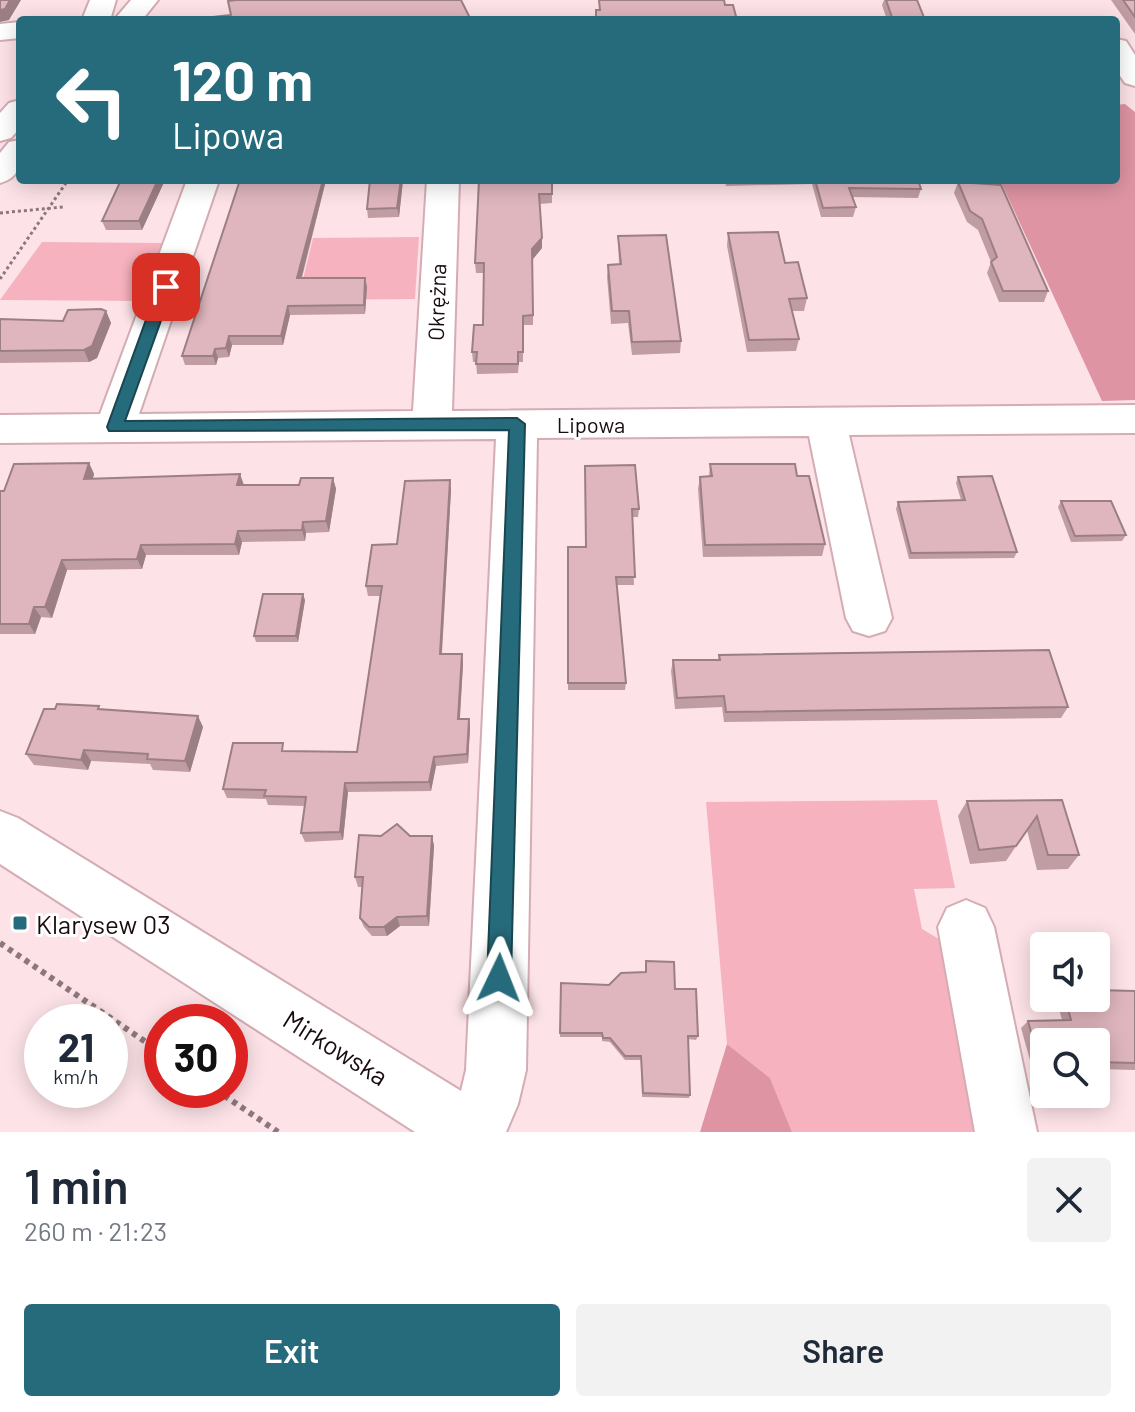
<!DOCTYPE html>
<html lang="en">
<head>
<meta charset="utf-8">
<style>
  body { margin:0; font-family:Barlow,sans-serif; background:#f2f2f3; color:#1f2937; height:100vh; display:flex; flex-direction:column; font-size:30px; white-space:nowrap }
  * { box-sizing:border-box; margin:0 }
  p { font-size:26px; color:#747a83 }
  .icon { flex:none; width:44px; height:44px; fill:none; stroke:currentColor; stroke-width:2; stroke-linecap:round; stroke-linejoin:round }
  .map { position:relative; height:1132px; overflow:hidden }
  .panel { display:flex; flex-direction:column; background:#fff; flex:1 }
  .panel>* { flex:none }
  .guide { position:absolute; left:16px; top:16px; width:1104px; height:168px; border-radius:8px; box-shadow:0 4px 20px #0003; background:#266b7b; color:#fff; overflow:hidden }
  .buttons { position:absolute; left:1030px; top:932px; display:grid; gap:16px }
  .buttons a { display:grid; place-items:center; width:80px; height:80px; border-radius:8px; background:#fff; box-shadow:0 4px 20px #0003; font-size:40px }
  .speed { position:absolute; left:24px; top:1004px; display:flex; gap:16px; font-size:40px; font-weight:700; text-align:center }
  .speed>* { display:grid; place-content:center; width:104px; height:104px; border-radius:50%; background:#fff; box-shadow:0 4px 20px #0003; line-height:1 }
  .speed small { font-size:20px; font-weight:400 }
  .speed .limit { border:12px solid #d22; background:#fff; color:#111 }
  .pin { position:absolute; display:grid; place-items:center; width:68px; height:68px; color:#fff; margin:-34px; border-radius:16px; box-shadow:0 4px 12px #0006 }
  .me { position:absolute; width:88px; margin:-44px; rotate:2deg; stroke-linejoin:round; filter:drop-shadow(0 0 6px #0008) }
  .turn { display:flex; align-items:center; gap:28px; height:168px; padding:0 24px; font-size:36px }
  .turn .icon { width:104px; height:104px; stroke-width:2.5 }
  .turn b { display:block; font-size:56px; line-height:68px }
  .round { display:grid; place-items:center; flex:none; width:84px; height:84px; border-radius:8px; background:#f2f2f3 }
  .overview { display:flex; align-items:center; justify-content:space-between; height:136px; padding:0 24px }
  h1 { font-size:48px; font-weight:600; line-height:60px }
  .button { display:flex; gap:16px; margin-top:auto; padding:16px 24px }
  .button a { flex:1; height:92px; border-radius:8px; background:#266b7b; color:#fff; font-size:32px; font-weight:600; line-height:92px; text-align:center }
  .button a+a { background:#f2f2f3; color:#1f2937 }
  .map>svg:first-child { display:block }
</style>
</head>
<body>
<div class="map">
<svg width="1135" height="1132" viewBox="0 0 1135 1132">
  <rect width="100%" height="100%" fill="#fde3e8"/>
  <g fill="#f6b2be">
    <polygon points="419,237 415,299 298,300 313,238"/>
    <polygon points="42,242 163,243 142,301 0,300"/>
    <polygon points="937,800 955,888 914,889 922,929 951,946 986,1132 792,1132 770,1078 727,1044 706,802"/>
  </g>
  <g fill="#de94a3">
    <polygon points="1125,104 1135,112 1135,400 1102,401 1000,180 1116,180 1116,105"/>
    <polygon points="727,1044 770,1078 792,1132 700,1132"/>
  </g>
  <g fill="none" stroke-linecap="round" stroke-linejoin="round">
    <defs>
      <g id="minor">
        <polygon points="20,22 20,38 0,40 0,24"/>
        <polygon points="1116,39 1126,41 1135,55 1135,86 1125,83 1116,70"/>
        <polygon points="187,180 219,180 139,414 413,411 427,180 459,180 452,411 1135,405 1135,433 849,435 892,618 885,631 869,636 853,631 846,618 809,436 537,438 526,1070 518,1104 506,1132 415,1132 0,864 0,811 18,818 461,1091 466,1070 496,439 0,443 0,415 100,414"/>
        <polygon points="966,900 985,908 994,927 1037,1132 975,1132 938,927 947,908"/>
      </g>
      <g id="major">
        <polygon points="90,0 116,0 110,20 82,20"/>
        <polygon points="131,0 158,0 142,20 114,20"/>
        <polygon points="20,100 20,128 11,138 0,141 0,113 9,103"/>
        <path d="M20,140c0,20 3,37 -20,43v-30l9,-11z"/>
      </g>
    </defs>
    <use href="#minor" stroke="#d4acb3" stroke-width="4"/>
    <use href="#major" stroke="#d4acb3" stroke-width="4"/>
    <g stroke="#8c787c" stroke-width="3" stroke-dasharray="3 3" stroke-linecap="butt">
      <polyline points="0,213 63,207"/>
      <polyline points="0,279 68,180"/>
    </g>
    <g stroke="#8c787c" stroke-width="6" stroke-dasharray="5 5" stroke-linecap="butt">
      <polyline points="0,943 162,1053"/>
      <polyline points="216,1090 278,1132"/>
    </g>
    <use href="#minor" fill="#fff" fill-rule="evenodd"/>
    <use href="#major" fill="#fff" fill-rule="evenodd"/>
  </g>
  <g fill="#c09da3">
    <polygon points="884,0 917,0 925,20 887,20 882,5"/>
    <polygon points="1111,0 1135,0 1135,34"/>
    <polygon points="165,180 142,230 106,230 102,221"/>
    <polygon points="240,180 326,180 302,278 365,278 367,287 365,314 290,315 283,345 232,345 229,357 218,358 216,365 185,365 182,356"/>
    <polygon points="370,180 403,180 399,217 368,218 367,209"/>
    <polygon points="552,180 552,203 540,204 542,248 533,259 533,325 523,325 523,362 519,362 518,373 477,374 476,362 473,362 472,352 483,325 484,273 476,273 475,263"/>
    <polygon points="725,180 918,180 921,189 918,198 852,197 856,207 853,217 821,217 812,184 726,186"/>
    <polygon points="958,182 1048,291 1044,302 999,302 987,273 991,262 978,230 967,222 954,193"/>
    <polygon points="728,233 785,263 807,298 804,311 792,311 799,339 796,351 747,352 727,246"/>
    <polygon points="618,236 681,341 680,353 632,355 628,323 611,324 607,277 608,265 619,265"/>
    <polygon points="106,311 111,323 97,358 89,362 0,363 0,319 63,321"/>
    <polygon points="89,463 94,474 93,479 244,485 299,485 333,478 336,489 329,532 306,533 305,541 242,542 239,555 146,555 142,569 67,570 52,618 41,617 35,634 0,634 0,491 4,491"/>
    <polygon points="710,464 797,476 825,544 822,556 703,557 698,489 700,477 709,476"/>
    <polygon points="585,466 639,509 638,517 632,517 634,585 617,585 626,683 625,690 568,690 568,547 586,547"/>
    <polygon points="958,477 1017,552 1014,558 909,559 896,509 898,502 961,500 956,483"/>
    <polygon points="451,490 442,654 462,654 463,664 460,719 469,719 470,728 468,763 436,766 431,791 348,792 343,840 305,842 301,833 305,806 268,805 266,799 227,798 223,789 286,751 357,752 380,596 368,596 366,586 397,544"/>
    <polygon points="1061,501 1126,535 1122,541 1071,542 1058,507"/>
    <polygon points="305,600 298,642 256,642 254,636"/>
    <polygon points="719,655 1068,707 1061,718 724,722 722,707 675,709 671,671 673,660 718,660"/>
    <polygon points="101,709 203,727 190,772 153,770 150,764 91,761 88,770 34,765 26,754"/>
    <polygon points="1062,800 1079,855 1068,869 1037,870 1027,830 1006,861 970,864 958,816 967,801"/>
    <polygon points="410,836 432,836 434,846 429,926 400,926 387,936 372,936 364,927 360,918 362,887 358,887 355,877"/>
    <polygon points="646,961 675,989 698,1036 696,1040 688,1039 690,1095 689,1098 642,1097 641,1060 625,1060 610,1042 602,1041 602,1037 560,1037 561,983 609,985 646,972"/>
    <polygon points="1135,991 1135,1070 1096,1069 1096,1042 1044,1042 1044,1068 1032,1067 1021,1028 1028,1021 1062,1020 1056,998 1096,998"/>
  </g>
  <g fill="#9c7f84">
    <polygon points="10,0 21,0 9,20 0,22 0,10"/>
    <polygon points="158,180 165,180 142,230 139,221"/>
    <polygon points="323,180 326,180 299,287 297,278"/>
    <polygon points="401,180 403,180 399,217 397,208"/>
    <polygon points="542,238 542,248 533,259 533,325 532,249"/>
    <polygon points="365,278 367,287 365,314 364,305"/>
    <polygon points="288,306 290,315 283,345 281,336"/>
    <polygon points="106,311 111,323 97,358 89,362 84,350"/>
    <polygon points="229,336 232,345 229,357 226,348"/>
    <polygon points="215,349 218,358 216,365 213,356"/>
    <polygon points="89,463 94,474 89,490 84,479"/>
    <polygon points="240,474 244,485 237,485"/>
    <polygon points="333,478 336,489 329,532 326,521"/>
    <polygon points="450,480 451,490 441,664 440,654"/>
    <polygon points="303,522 306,533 305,541 302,530"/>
    <polygon points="238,531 242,542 239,555 235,544"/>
    <polygon points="141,545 146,555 142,569 137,559"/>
    <polygon points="62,560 67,570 52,618 45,607"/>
    <polygon points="303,594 305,600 298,642 296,636"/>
    <polygon points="34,607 41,617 35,634 29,624"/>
    <polygon points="462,654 463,664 459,728 458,719"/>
    <polygon points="198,716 203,727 190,772 185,761"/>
    <polygon points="469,719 470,728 468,763 467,754"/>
    <polygon points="84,750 91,761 88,770 81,760"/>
    <polygon points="434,757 436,766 431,791 429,782"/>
    <polygon points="345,783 348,792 343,840 340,832"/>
    <polygon points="432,836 434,846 429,926 427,916"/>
    <polygon points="397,917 400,926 387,936 384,927"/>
  </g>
  <g fill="#dfb6bd" stroke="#9c7f84" stroke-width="2">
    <polygon points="0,0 10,0 5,9 0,10"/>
    <polygon points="237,0 461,0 471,20 185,20 231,15 228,1"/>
    <polygon points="599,0 724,0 725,5 733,5 737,20 596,20 596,10 600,10"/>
    <polygon points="886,0 917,0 925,20 893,20"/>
    <polygon points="1123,0 1135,0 1135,17"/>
    <polygon points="121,180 158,180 139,221 102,221"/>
    <polygon points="240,180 323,180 297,278 365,278 364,305 288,306 281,336 229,336 226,348 215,349 213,356 182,356"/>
    <polygon points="370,180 401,180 397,208 367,209"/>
    <polygon points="479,180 552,180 552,194 539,194 542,238 532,249 533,315 523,316 523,352 518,352 518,364 476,364 477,352 472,352 474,325 483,325 484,263 475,263"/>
    <polygon points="815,180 918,180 921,189 849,188 856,207 823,208"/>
    <polygon points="958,182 1001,185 1048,291 1003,291 991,262 997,257 982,219 970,211"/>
    <polygon points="778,232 785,263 798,262 807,298 789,299 799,339 749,340 728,233"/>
    <polygon points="666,235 681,341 632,342 629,311 612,311 608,265 621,264 618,236"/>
    <polygon points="101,309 106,311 92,346 84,350 0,351 0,319 63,321 68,310"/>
    <polygon points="89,463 84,479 240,474 237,485 299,485 301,478 333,478 326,521 303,522 302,530 238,531 235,544 141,545 137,559 62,560 45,607 34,607 29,624 0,624 0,491 4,491 14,464"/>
    <polygon points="710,464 795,464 797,476 809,476 825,544 705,545 700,477 712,476"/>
    <polygon points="635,465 639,509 632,509 635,577 616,577 626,683 568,683 568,547 586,547 585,466"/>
    <polygon points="992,476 1017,552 911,553 898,502 965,500 958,477"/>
    <polygon points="450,480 440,654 462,654 458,719 469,719 467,754 434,757 429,782 345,783 340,832 301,833 306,797 264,796 266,790 223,789 233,743 283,743 282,751 357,752 382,586 366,586 372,545 397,544 405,481"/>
    <polygon points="1061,501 1111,501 1126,535 1075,536"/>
    <polygon points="263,594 303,594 296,636 254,636"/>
    <polygon points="1049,650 1068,707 726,712 724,696 677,698 673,660 720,660 719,655"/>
    <polygon points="57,704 99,706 98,709 198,716 185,761 147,759 148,754 84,750 81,760 26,754 44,709 55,709"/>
    <polygon points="1062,800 1079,855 1048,855 1037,816 1016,846 979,850 967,801"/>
    <polygon points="397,824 410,836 432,836 427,916 397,917 384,927 369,927 360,918 363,877 355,877 359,835 381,836"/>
    <polygon points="646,961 674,962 675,989 696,989 698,1036 688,1036 690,1095 643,1093 641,1056 625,1056 610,1038 603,1038 602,1033 560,1033 561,983 609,985 621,973 646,972"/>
    <polygon points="1096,990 1135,991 1135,1063 1096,1062 1096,1042 1044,1042 1044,1061 1039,1061 1028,1021 1071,1020 1065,998 1096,998"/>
  </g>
  <polygon fill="#266b7b" stroke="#194650" stroke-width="2" points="166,282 173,287 125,421 517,418 525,424 511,978 507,986 499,990 491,986 487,978 509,430 109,431 107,427 158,287"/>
  <rect fill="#266b7b" stroke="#fff" stroke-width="3" x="12" y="915" width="16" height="16" rx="4"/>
  <g text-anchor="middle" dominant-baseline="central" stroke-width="6" stroke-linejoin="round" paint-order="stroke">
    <g font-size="22" fill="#190b0e" stroke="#fff">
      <text transform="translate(436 302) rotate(-88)">Okrężna</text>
      <text x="591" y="424">Lipowa</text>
    </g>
    <g font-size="26" fill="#190b0e" stroke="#fff" text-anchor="start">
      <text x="36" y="923">Klarysew 03</text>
    </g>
    <g font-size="26" fill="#190b0e" stroke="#fff">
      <text transform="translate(336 1047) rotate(32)">Mirkowska</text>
    </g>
  </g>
</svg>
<div class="buttons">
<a><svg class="icon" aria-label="sound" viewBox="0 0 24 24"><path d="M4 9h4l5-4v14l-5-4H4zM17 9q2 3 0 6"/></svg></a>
<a><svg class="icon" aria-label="search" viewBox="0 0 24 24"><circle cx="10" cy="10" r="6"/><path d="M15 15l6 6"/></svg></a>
</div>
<div class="speed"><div>21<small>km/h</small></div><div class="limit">30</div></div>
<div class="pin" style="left:166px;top:287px;background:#d93025"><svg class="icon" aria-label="arrive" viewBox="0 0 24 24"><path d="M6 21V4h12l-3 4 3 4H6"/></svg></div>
<svg class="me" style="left:499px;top:978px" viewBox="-20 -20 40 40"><path d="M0-17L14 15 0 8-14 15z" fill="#266b7b" stroke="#fff" stroke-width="4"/></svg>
<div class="guide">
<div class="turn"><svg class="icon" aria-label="left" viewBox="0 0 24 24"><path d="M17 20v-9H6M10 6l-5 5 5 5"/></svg><div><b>120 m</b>Lipowa</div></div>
</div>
</div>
<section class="panel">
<div class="overview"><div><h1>1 min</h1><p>260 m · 21:23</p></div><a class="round"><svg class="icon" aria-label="close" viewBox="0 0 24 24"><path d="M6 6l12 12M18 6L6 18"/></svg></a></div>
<div class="button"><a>Exit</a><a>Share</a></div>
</section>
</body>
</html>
